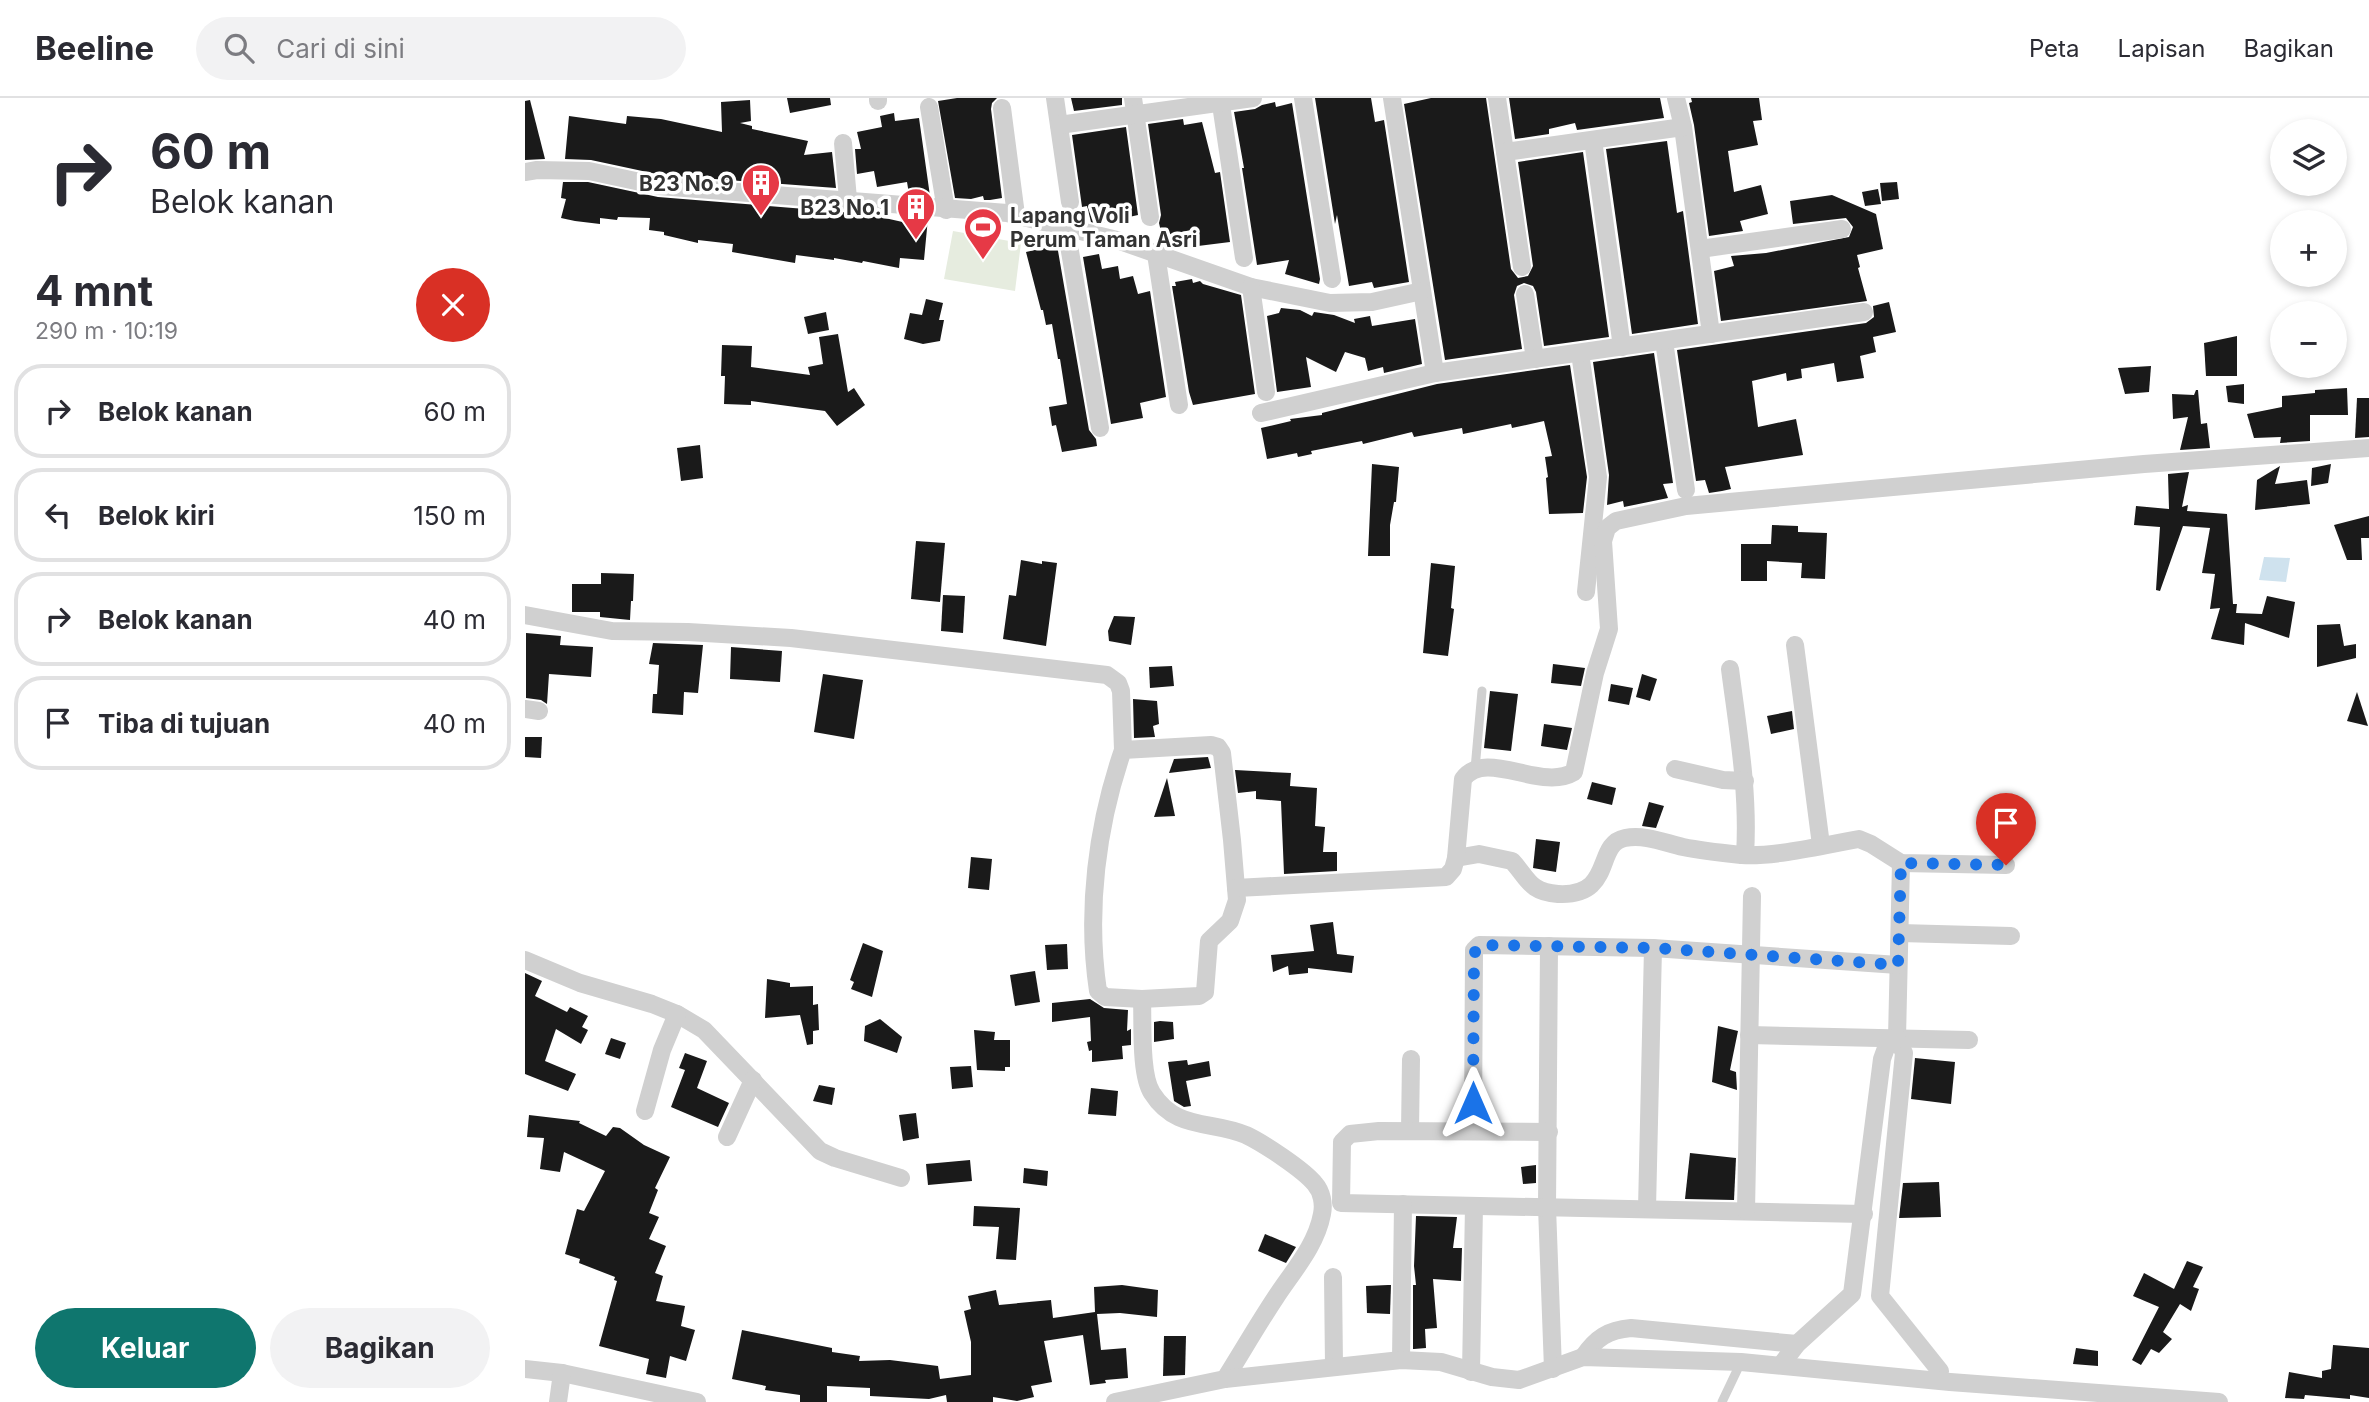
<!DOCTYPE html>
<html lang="id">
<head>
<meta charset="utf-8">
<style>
  body { margin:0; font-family:Inter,sans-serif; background:#f2f2f3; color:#2b2b33; height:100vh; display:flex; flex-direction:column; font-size:26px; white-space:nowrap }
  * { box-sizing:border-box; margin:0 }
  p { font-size:23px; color:#7c7c81 }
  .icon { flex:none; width:38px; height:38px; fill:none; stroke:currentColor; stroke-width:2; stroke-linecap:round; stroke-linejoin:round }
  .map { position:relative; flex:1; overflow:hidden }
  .drawer { display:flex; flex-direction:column; background:#fff; width:525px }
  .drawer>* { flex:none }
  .hud { background:#fff; color:#2b2b33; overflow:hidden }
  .fabs { position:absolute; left:1745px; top:21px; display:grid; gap:14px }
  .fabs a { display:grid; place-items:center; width:77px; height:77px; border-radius:50%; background:#fff; box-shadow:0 4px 10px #0003; font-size:35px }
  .pin { position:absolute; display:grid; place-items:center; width:60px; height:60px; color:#fff; margin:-72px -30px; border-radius:50% 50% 50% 0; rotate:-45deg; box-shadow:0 0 7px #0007 }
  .pin .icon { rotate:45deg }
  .me { position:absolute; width:77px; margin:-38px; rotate:0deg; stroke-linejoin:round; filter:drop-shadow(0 0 5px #0008) }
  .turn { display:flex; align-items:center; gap:24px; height:147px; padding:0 35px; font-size:32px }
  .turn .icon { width:91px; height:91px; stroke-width:2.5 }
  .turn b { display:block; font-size:49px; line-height:60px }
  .round { display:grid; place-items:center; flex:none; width:74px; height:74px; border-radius:37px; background:#f2f2f3 }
  .headline { display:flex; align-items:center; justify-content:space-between; height:119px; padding:0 35px }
  h1 { font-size:42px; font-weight:700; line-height:52px }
  .cta { display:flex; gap:14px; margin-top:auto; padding:14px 35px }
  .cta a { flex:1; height:80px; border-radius:42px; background:#0f766e; color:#fff; font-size:28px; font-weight:700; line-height:80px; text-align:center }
  .cta a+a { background:#f2f2f3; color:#2b2b33 }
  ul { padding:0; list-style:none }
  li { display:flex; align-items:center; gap:21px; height:94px; margin:0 14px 10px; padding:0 21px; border:4px solid #e1e1e2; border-radius:28px }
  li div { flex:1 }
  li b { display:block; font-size:26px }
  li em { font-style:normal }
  header { display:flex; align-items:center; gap:42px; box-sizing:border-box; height:98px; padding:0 35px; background:#fff; border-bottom:2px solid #e1e1e2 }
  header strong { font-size:33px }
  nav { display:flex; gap:38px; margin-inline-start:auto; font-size:24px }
  .search { width:490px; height:63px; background:#f2f2f3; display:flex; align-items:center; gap:18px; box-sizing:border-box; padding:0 24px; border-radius:38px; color:#7c7c81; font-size:26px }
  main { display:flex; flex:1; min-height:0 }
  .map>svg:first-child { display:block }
</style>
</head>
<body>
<header>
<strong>Beeline</strong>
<div class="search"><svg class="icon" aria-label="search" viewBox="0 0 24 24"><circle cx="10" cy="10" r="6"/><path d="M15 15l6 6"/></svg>Cari di sini</div>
<nav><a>Peta</a><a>Lapisan</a><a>Bagikan</a></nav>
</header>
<main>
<section class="drawer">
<div class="hud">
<div class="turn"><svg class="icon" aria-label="right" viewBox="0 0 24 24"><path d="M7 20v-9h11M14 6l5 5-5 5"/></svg><div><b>60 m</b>Belok kanan</div></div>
</div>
<div class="headline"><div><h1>4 mnt</h1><p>290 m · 10:19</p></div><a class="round" style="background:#d93025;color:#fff"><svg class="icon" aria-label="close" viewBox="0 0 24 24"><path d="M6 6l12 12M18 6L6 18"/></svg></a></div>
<ul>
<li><svg class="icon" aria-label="right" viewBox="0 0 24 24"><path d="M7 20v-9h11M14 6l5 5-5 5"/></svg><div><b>Belok kanan</b></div><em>60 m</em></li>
<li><svg class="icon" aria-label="left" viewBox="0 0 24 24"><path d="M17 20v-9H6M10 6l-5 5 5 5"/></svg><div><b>Belok kiri</b></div><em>150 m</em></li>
<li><svg class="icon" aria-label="right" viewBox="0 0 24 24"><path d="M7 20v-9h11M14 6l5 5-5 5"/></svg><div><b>Belok kanan</b></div><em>40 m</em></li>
<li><svg class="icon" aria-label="arrive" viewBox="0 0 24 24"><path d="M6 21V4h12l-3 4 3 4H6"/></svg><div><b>Tiba di tujuan</b></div><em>40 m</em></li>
</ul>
<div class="cta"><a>Keluar</a><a>Bagikan</a></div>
</section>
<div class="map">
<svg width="1844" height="1304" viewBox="0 0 1844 1304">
  <rect width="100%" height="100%" fill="#fff"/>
  <polygon fill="#e6ecdf" points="428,133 496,145 490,193 419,181"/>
  <polygon fill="#cfe2ee" points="1739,459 1765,460 1761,484 1734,482"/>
  <g fill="#1a1a1a">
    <polygon points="262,0 305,0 306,7 265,15"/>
    <polygon points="432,0 472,0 467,5 466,11 477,100 465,102 459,102 458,98 446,101 430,100 413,3"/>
    <polygon points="546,0 597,0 597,7 549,13"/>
    <polygon points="790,0 846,0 850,24 859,22 884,184 849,190 847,184 824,188 812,117 810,126"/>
    <polygon points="906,0 961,0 986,171 993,180 1003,178 1008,168 993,64 1058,54 1084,239 1019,248 1011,194 1008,188 999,185 992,188 989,197 997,251 920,262 879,6"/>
    <polygon points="984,0 1135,0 1139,20 1052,32 1050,25 1024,31 1024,36 990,41"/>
    <polygon points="1166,0 1234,0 1237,22 1228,23 1233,47 1203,53 1209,94 1236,87 1243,116 1215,123 1218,133 1184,138 1169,27 1164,5 1167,4"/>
    <polygon points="5,2 20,61 0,62 0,3"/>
    <polygon points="225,2 226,23 215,25 227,28 227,31 283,43 279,57 307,54 311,90 136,77 66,62 40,61 44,18 101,26 102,18 136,21 197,34 196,4"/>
    <polygon points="750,4 751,9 767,5 795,181 794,186 760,176 764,162 732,167 717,70 719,70 709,14 730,11 737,7"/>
    <polygon points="369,15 370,23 394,20 405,98 384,96 382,84 352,89 349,73 332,76 330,51 336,51 332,34 357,29 355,18"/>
    <polygon points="658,21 659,27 677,24 690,75 695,74 705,144 673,148 671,131 637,138 634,125 636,117 623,26"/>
    <polygon points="601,29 613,117 573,126 566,124 562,108 557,109 547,37"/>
    <polygon points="1142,43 1152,115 1158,113 1173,226 1107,236 1081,51"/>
    <polygon points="38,84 63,84 133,99 342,116 382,125 382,123 388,123 387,119 403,120 399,162 375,160 374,170 338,163 337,165 309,160 309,162 271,157 270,165 207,154 208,146 173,142 173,145 139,137 139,134 124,132 125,120 93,119 92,122 75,120 75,126 50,123 36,120 41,101 36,100"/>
    <polygon points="1372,84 1374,101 1357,103 1355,85"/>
    <polygon points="1353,91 1356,106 1340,108 1337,94"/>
    <polygon points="1307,97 1351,116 1358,151 1332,157 1335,169 1333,170 1342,203 1196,223 1189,173 1209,168 1206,158 1241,155 1324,139 1328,129 1321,120 1268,126 1265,103"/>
    <polygon points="532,147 564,332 571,341 572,348 537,354 531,327 527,328 524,309 542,306 535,261 533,261 527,226 521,227 518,212 516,212 501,154"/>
    <polygon points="574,156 577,171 593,168 595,181 608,178 613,196 625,193 641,299 615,305 618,320 586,326 558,159"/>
    <polygon points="667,181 668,185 675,183 678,186 716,197 730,296 668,307 664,294 647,188 651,188 650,184"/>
    <polygon points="401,201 418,205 414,222 419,222 415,243 398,246 379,241 385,215 397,217"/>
    <polygon points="1364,204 1371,234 1348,239 1351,254 1335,258 1339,280 1312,284 1309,265 1276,271 1277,280 1262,283 1261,275 1227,283 1233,329 1271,321 1278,357 1200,369 1206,391 1197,393 1184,395 1180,382 1171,383 1152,252 1341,225 1349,219 1348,208"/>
    <polygon points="756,210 775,212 787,218 789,214 809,217 830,225 829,221 845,218 847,228 890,221 897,266 859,275 858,269 843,273 840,260 820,254 811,274 781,259 786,289 752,294 742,218 754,215"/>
    <polygon points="301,214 304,232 283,236 279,219"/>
    <polygon points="313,236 323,294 329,290 340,307 312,328 300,313 226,303 226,307 199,306 200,278 196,278 197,247 227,248 226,269 285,277 283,269 298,266 294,239"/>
    <polygon points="1712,238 1712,278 1681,278 1679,245"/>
    <polygon points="1129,255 1148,385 1138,386 1143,400 1099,409 1098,403 1082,407 1084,377 1068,264"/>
    <polygon points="1045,267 1062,379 1058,415 1024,416 1021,380 1023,379 1020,359 1027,358 1019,323 987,330 986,326 938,336 937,330 889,339 887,334 838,346 837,343 786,353 787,356 773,359 772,355 742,361 736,330 766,323 765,321 797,317 797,315 912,286"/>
    <polygon points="1626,268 1624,294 1600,296 1593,270"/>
    <polygon points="1719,286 1719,306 1703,304 1701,288"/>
    <polygon points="1822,290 1823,317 1785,317 1785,343 1755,345 1756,339 1729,340 1722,316 1757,309 1757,298 1790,295 1790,292"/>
    <polygon points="1671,292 1673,292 1676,326 1682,325 1685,350 1655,352 1663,319 1648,321 1647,296 1669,297"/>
    <polygon points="1832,300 1844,300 1844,339 1830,340"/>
    <polygon points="175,347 178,380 156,383 152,350"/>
    <polygon points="847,366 874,369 871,404 869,404 865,427 865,458 843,458"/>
    <polygon points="1806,366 1803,385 1786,388 1787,370"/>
    <polygon points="1755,368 1750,386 1782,382 1785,406 1730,412 1732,382"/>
    <polygon points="1664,374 1657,409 1663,407 1662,413 1702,416 1708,506 1712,506 1711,515 1737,516 1742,498 1770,504 1764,540 1720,525 1719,547 1686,541 1695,510 1685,511 1690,476 1677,475 1685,430 1658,428 1635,493 1631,492 1635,429 1609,427 1611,408 1644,411 1643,376"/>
    <polygon points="1844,418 1844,440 1836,440 1837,462 1822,462 1809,427"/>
    <polygon points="1247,427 1273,428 1273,434 1302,435 1300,481 1276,480 1277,465 1242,463 1242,483 1216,483 1216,446 1246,446"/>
    <polygon points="391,443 420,445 415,504 386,501"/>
    <polygon points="496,462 517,466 517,463 532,465 521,548 478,541 484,497 491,498"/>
    <polygon points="906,465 930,468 926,510 929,511 923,558 898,555"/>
    <polygon points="76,475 109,476 108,503 106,503 105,522 75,519 75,514 47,514 47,486 76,486"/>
    <polygon points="418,497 440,498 438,535 416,533"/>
    <polygon points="589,518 610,519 606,547 584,543 583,533"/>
    <polygon points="1815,526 1819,548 1831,546 1831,560 1792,569 1792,527"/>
    <polygon points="1,535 36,538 35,547 68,549 66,579 24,576 22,606 16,602 1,600"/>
    <polygon points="128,545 178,547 173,595 159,594 158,617 127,615 128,596 132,596 134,567 124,566"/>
    <polygon points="206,549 257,553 255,584 205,581"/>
    <polygon points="1028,566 1060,570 1056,588 1026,585"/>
    <polygon points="647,568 649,588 625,590 624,569"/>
    <polygon points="298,576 338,582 329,641 289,634"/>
    <polygon points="1117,576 1132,581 1125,603 1111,599"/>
    <polygon points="1086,586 1108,590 1104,607 1083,603"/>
    <polygon points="965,593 993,596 986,653 959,650"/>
    <polygon points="1832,594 1843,628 1822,623"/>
    <polygon points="608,601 632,603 634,626 628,628 630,639 609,640"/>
    <polygon points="1267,613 1269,631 1246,636 1242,618"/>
    <polygon points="1019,626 1047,630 1042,652 1016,648"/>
    <polygon points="0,639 17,639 16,660 0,659"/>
    <polygon points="683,659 686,670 644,675 649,661"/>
    <polygon points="710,672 766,675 765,688 792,690 790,728 800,729 798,754 812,754 812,773 759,776 756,703 731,701 731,693 713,695"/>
    <polygon points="642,680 650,718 629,719"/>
    <polygon points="1067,684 1091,690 1087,707 1062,701"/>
    <polygon points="1124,704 1139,708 1131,730 1117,728"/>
    <polygon points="1011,741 1035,744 1031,774 1008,770"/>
    <polygon points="446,759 467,761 464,792 443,790"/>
    <polygon points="808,824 812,856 829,858 827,875 783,870 783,875 764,877 763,868 748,874 746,857 789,853 785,827"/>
    <polygon points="338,845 358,853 347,899 326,891 329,884 325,882"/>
    <polygon points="542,846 543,871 522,872 520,847"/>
    <polygon points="510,873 515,904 490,908 485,877"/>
    <polygon points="0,875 17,883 10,898 42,914 45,909 63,918 57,929 63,932 56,946 31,931 20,963 51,976 43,993 0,976"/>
    <polygon points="242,881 265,885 265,889 288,888 288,907 293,906 294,932 288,933 288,946 282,947 275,917 240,920"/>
    <polygon points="565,901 579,910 603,912 602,933 606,931 606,947 597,948 598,961 567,964 567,952 564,953 562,944 566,943 565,919 527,924 527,905"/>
    <polygon points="355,921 377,939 372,955 339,943 340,928"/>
    <polygon points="635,923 648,924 649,941 629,944 629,924"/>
    <polygon points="1193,928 1213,933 1205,972 1211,974 1212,992 1187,984"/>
    <polygon points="449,932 470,934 469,942 485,942 485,969 480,969 480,973 452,972"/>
    <polygon points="86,940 101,945 95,961 80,956"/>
    <polygon points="160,955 182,963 172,990 204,1005 193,1029 146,1009 160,972 154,970"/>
    <polygon points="1390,960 1430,964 1426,1006 1386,1001"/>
    <polygon points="662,962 663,967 684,963 686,978 661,983 666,1008 659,1009 649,1003 643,964"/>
    <polygon points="446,968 448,989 427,991 425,969"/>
    <polygon points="294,987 310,990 307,1007 288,1003"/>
    <polygon points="566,990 593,993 591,1018 563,1016"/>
    <polygon points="391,1015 394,1040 378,1043 374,1017"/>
    <polygon points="4,1017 55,1023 54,1025 81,1038 88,1029 95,1030 119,1047 145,1059 130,1090 133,1092 124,1115 134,1119 124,1141 141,1148 130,1175 138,1178 131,1203 160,1208 156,1228 170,1232 161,1263 145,1258 141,1280 121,1276 124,1261 74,1248 92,1183 89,1182 90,1179 54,1165 55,1161 40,1156 52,1111 59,1113 80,1073 39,1054 35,1074 15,1071 19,1040 2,1039"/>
    <polygon points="1165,1055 1211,1060 1209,1102 1160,1101"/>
    <polygon points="445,1062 447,1083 403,1087 401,1066"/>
    <polygon points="1011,1067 1011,1085 998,1086 996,1069"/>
    <polygon points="499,1070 523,1073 522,1088 498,1085"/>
    <polygon points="1414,1084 1416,1119 1374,1120 1378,1085"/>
    <polygon points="449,1108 495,1110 491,1162 471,1161 474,1129 448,1128"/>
    <polygon points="891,1118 932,1119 928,1150 937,1150 936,1183 908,1181 912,1230 900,1231 901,1250 889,1251 888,1251 888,1187 891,1187 889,1168"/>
    <polygon points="740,1136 771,1149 761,1165 733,1153"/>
    <polygon points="1662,1163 1678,1169 1668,1189 1674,1191 1666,1213 1655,1206 1638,1234 1647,1241 1634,1255 1626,1251 1616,1267 1607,1262 1634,1209 1608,1198 1619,1175 1649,1191"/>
    <polygon points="597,1187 633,1192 632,1219 595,1215 572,1216 576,1252 601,1250 603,1280 580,1282 581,1285 565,1287 558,1237 519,1243 527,1284 506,1288 509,1299 492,1303 468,1299 468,1304 422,1304 421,1297 404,1301 345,1298 345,1290 302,1288 302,1304 275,1304 275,1297 240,1292 241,1288 207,1281 217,1232 307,1250 307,1254 335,1258 334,1263 365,1262 413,1268 415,1281 446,1277 446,1244 439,1213 446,1211 443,1198 471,1192 474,1207 526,1202 528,1220 570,1214 569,1189"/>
    <polygon points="863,1187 866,1187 865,1216 842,1215 841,1188"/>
    <polygon points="639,1238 661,1238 660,1277 638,1278"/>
    <polygon points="1808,1247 1844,1250 1844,1300 1825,1297 1825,1301 1780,1297 1779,1301 1760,1300 1764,1274 1797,1280 1797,1273 1806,1271"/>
    <polygon points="1551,1250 1573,1253 1573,1268 1548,1266"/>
  </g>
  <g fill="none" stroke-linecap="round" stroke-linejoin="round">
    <g stroke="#d0d0d0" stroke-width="9">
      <polyline points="950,671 957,593"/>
      <polyline points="1197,1304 1216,1264"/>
    </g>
    <g stroke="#d0d0d0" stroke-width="18">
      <polyline points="353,0 353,3"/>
      <polyline points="530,0 545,104"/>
      <polyline points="608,0 625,119"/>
      <polyline points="695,0 719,160"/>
      <polyline points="778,0 807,181"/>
      <polyline points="867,0 910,275"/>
      <polyline points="972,0 997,169"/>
      <polyline points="1151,0 1158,29 1186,236"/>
      <polyline points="404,9 421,112"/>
      <polyline points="477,10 491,117"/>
      <polyline points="534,27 728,0"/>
      <polyline points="1068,42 1097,249"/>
      <polyline points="318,45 323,101"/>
      <polyline points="980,54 1158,29"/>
      <polyline points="0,74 12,72 64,73 134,88 482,115 592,142 726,189 805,205 847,204 897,193"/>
      <polyline points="541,130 575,330"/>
      <polyline points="1175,151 1317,131"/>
      <polyline points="631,156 654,307"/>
      <polyline points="726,189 741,294"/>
      <polyline points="1000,196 1010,261"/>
      <polyline points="1139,243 1161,392"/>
      <polyline points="1055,255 1073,379 1061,494"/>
      <polyline points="736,315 910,275 1339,214"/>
      <path d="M0,517l87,16 76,1 103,6 316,37 11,8 3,8 2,59 88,-5 7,2 4,6 10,87 5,60 -7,21 -21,20 -4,51 -6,4 -57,3 -37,-2 -7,-6c-12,-80 -1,-166 25,-241"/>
      <polyline points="1270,547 1296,747"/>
      <path d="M1205,571c8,62 19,123 15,186"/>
      <polyline points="0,611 14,613"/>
      <polyline points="1150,671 1198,682 1220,683"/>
      <path d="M931,760l23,-4 33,7c16,17 17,31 46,33 57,3 36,-50 67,-56 20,-4 40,5 58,9 20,4 40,6 59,8 34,2 83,-10 117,-16l12,5 30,19 105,2"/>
      <polyline points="1376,765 1372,940 1379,955 1355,1198 1415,1273"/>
      <path d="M711,790l210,-11 7,-8 3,-11 7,-79c23,-31 78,13 111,-7l21,-99 14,-44 -6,-88 4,-13 9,-7 70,-15 458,-42 225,-16"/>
      <polyline points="1375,835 1486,838"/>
      <polyline points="1024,848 1022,1109 1028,1271"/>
      <polyline points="0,862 55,885 127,906 152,916 179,932 295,1053 310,1060 376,1080"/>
      <path d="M617,901c1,24 -2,76 10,94 24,38 59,27 94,42 17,8 58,35 69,49 7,8 9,20 7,30 -6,32 -29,57 -46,83 -18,27 -34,55 -51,82"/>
      <polyline points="1224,937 1444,942"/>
      <polyline points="120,1013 137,952 152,916"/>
      <polyline points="948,1032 949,852 954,847 1128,850 1373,867"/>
      <polyline points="885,1033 886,961"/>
      <polyline points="1024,1034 854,1033 825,1036 817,1044 816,1105 1339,1116"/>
      <polyline points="202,1039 228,982"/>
      <polyline points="1122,1111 1128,850"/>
      <polyline points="1221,1113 1227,798"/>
      <polyline points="808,1179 809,1268"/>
      <path d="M1058,1259c13,-19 25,-27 48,-29l166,16"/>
      <polyline points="876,1262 878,1106"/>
      <polyline points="1256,1267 1272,1246 1327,1196 1357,961 1361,950 1372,940"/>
      <polyline points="0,1271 37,1275 172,1304"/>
      <polyline points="946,1274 949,1108"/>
      <polyline points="33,1304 37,1275"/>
      <polyline points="590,1304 700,1281 876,1262 916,1264 967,1279 994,1282 1058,1259 1216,1264 1425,1284 1694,1304"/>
    </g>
  </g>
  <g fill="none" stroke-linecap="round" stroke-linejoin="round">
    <polyline stroke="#1a73e8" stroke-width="12" stroke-dasharray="0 21.6" points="948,1005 949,856 954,847 1128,850 1373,867 1376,765 1481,767"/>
  </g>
  <defs>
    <symbol id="building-pin" viewBox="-11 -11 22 30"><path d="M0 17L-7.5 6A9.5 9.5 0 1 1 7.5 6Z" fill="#e63946" stroke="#fff"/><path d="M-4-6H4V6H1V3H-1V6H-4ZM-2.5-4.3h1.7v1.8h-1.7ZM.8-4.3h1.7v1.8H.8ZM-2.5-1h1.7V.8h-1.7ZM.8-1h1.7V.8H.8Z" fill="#fff"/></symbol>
    <symbol id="stadium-pin" viewBox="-11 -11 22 30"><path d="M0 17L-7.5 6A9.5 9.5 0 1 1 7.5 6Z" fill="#e63946" stroke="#fff"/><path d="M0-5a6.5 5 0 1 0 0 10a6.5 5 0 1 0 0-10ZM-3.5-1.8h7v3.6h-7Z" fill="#fff"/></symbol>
  </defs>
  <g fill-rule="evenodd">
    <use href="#building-pin" x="214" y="63" width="44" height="60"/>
    <use href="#building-pin" x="369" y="87" width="44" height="60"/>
    <use href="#stadium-pin" x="436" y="107" width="44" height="60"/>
  </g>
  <g text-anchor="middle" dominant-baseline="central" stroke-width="7" stroke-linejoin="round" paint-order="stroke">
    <g font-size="21" font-weight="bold" fill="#333" stroke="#fff" text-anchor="end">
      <text x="209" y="85">B23 No.9</text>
      <text x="364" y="109">B23 No.1</text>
      <text x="485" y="117" text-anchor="start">Lapang Voli<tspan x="485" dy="24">Perum Taman Asri</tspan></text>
    </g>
  </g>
</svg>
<div class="fabs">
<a><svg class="icon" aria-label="layers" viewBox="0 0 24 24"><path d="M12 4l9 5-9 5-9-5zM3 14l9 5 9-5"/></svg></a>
<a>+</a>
<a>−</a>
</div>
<div class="pin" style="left:1481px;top:767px;background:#d93025"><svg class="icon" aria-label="arrive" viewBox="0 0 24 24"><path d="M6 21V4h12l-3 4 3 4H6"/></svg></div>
<svg class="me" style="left:948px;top:1005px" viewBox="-20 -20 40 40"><path d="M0-17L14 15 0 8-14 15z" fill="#1a73e8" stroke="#fff" stroke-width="4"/></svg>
</div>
</main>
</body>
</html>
